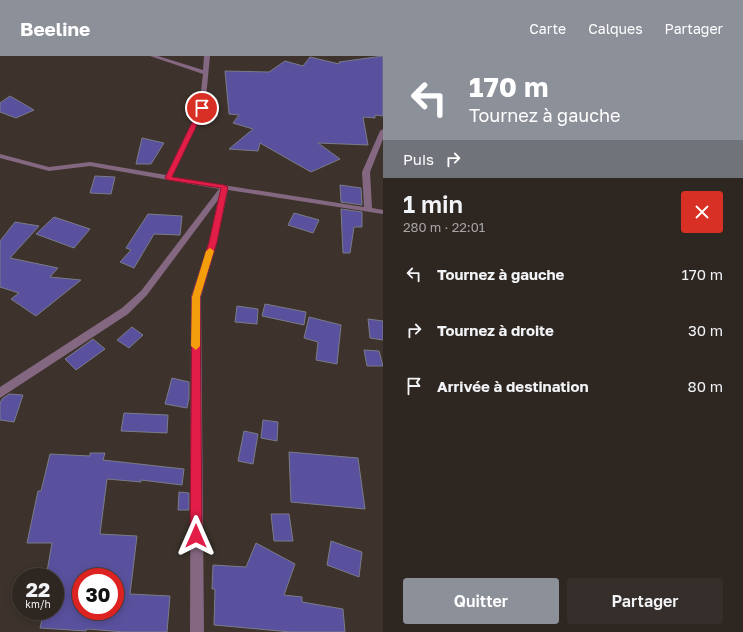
<!DOCTYPE html>
<html lang="fr">
<head>
<meta charset="utf-8">
<style>
  body { margin:0; font-family:"Golos Text",sans-serif; background:#362e2a; color:#f1f3f6; height:100vh; display:flex; flex-direction:column; font-size:15px; white-space:nowrap }
  * { box-sizing:border-box; margin:0 }
  p { font-size:13px; color:#a7a5a5 }
  .icon { flex:none; width:22px; height:22px; fill:none; stroke:currentColor; stroke-width:2; stroke-linecap:round; stroke-linejoin:round }
  .map { position:relative; flex:1; overflow:hidden }
  .details { display:flex; flex-direction:column; background:#2e2621; width:360px }
  .details>* { flex:none }
  .banner { background:#8c9099; color:#fff; overflow:hidden }
  .speed { position:absolute; left:12px; top:512px; display:flex; gap:8px; font-size:20px; font-weight:700; text-align:center }
  .speed>* { display:grid; place-content:center; width:52px; height:52px; border-radius:50%; background:#2e2621; box-shadow:0 2px 10px #0003,0 0 0 1px #49433f; line-height:1 }
  .speed small { font-size:10px; font-weight:400 }
  .speed .limit { border:6px solid #d22; background:#fff; color:#111 }
  .pin { position:absolute; display:grid; place-items:center; width:34px; height:34px; color:#fff; margin:-17px; border:2px solid #fff; border-radius:50%; box-shadow:0 1px 4px #0007 }
  .me { position:absolute; width:44px; margin:-22px; rotate:0deg; stroke-linejoin:round; filter:drop-shadow(0 0 3px #0008) }
  .turn { display:flex; align-items:center; gap:14px; height:84px; padding:0 20px; font-size:18px }
  .turn .icon { width:52px; height:52px; stroke-width:2.5 }
  .turn b { display:block; font-size:28px; line-height:34px }
  .then { display:flex; align-items:center; height:38px; padding:0 20px; background:#0003; gap:8px; font-size:15px }
  .round { display:grid; place-items:center; flex:none; width:42px; height:42px; border-radius:4px; background:#362e2a }
  .overview { display:flex; align-items:center; justify-content:space-between; height:68px; padding:0 20px }
  h1 { font-size:24px; font-weight:600; line-height:30px }
  .action { display:flex; gap:8px; margin-top:auto; padding:8px 20px }
  .action a { flex:1; height:46px; border-radius:4px; background:#8c9099; color:#fff; font-size:16px; font-weight:600; line-height:46px; text-align:center }
  .action a+a { background:#362e2a; color:#f1f3f6 }
  ul { padding:0; list-style:none }
  li { display:flex; align-items:center; gap:12px; height:56px; padding:0 20px }
  li div { flex:1 }
  li b { display:block; font-size:15px }
  li em { font-style:normal }
  header { display:flex; align-items:center; gap:24px; box-sizing:border-box; height:56px; padding:0 20px; background:#8c9099; color:#fff }
  header strong { font-size:19px }
  nav { display:flex; gap:22px; margin-inline-start:auto; font-size:14px }
  main { display:flex; flex:1; min-height:0 }
  .map>svg:first-child { display:block }
</style>
</head>
<body>
<header>
<strong>Beeline</strong>
<nav><a>Carte</a><a>Calques</a><a>Partager</a></nav>
</header>
<main>
<div class="map">
<svg width="383" height="576" viewBox="0 0 383 576">
  <rect width="100%" height="100%" fill="#3d332c"/>
  <g fill="#59519d" stroke="#7b7b87" fill-rule="evenodd">
    <polygon points="383,0 383,60 375,59 375,62 363,61 368,89 318,87 340,103 311,116 260,87 258,95 229,93 253,73 233,67 239,59 229,58 225,15 269,16 285,5 303,10 310,1 339,8 339,6"/>
    <polygon points="10,40 34,54 16,62 0,56 0,47"/>
    <polygon points="142,82 164,87 151,108 136,108"/>
    <polygon points="95,120 115,121 111,138 90,137"/>
    <polygon points="340,129 361,132 362,149 341,146"/>
    <polygon points="341,153 362,156 362,171 354,171 350,197 343,197"/>
    <polygon points="294,157 319,164 313,177 288,169"/>
    <polygon points="148,158 182,160 180,179 154,178 134,212 120,206 131,194 126,192"/>
    <polygon points="54,161 90,173 74,192 36,178"/>
    <polygon points="15,166 39,170 10,202 58,212 50,221 81,224 36,260 11,243 19,237 0,231 0,185"/>
    <polygon points="265,248 306,256 304,269 262,260"/>
    <polygon points="237,250 258,253 257,268 235,266"/>
    <polygon points="309,261 341,269 337,308 316,304 318,286 304,282"/>
    <polygon points="368,263 383,265 383,284 370,282"/>
    <polygon points="132,271 143,279 129,292 117,284"/>
    <polygon points="93,283 105,293 76,314 65,303"/>
    <polygon points="364,294 379,295 383,310 367,310"/>
    <polygon points="172,322 189,326 189,342 187,352 165,348"/>
    <polygon points="9,338 23,339 14,366 0,364 0,347 2,343"/>
    <polygon points="124,357 168,359 167,377 121,375"/>
    <polygon points="263,364 278,366 277,385 261,382"/>
    <polygon points="244,375 258,378 253,408 238,405"/>
    <polygon points="289,396 358,402 365,453 291,446"/>
    <path d="M90,397h15l-2,7 81,9 -2,16 -41,-5v2l-34,-3 -7,55 37,2 -7,58 40,2 -3,36h-43l-37,-3 -1,2 -46,-3 4,-17h11v-34h-9l6,-34h-25l11,-52h3l9,-37 40,2zM81,521h34v34h-34z"/>
    <polygon points="179,436 189,437 189,454 178,454"/>
    <polygon points="271,458 289,458 293,485 274,485"/>
    <polygon points="331,485 362,496 359,521 327,509"/>
    <polygon points="256,487 295,508 284,539 302,541 302,546 343,553 345,576 291,576 214,569 215,533 212,533 213,509 246,511"/>
  </g>
  <g fill="none" stroke-linecap="round" stroke-linejoin="round">
    <polygon fill="#846781" fill-rule="evenodd" points="150,0 158,0 203,14 204,0 210,0 205,52 172,121 364,151 362,116 380,75 383,73 383,83 370,116 372,152 383,154 383,158 228,134 217,186 201,241 204,576 190,576 191,241 209,186 218,144 147,239 128,258 0,342 0,331 122,252 141,235 219,133 90,110 49,115 0,102 0,98 49,111 90,106 166,119 199,52 203,18"/>
  </g>
  <polygon fill="#e11d48" stroke="#92132f" points="202,50 205,52 172,121 224,129 228,131 217,186 200,241 202,480 201,485 196,486 192,485 190,480 192,241 209,186 221,132 168,124 165,122 199,52"/>
  <polygon fill="#f59e0b" points="210,192 214,195 200,241 200,290 196,294 191,290 192,241 206,195"/>
</svg>
<div class="speed"><div>22<small>km/h</small></div><div class="limit">30</div></div>
<div class="pin" style="left:202px;top:52px;background:#d93025"><svg class="icon" aria-label="arrive" viewBox="0 0 24 24"><path d="M6 21V4h12l-3 4 3 4H6"/></svg></div>
<svg class="me" style="left:196px;top:480px" viewBox="-20 -20 40 40"><path d="M0-17L14 15 0 8-14 15z" fill="#e11d48" stroke="#fff" stroke-width="4"/></svg>
</div>
<section class="details">
<div class="banner">
<div class="turn"><svg class="icon" aria-label="left" viewBox="0 0 24 24"><path d="M17 20v-9H6M10 6l-5 5 5 5"/></svg><div><b>170 m</b>Tournez à gauche</div></div>
<div class="then">Puis<svg class="icon" aria-label="right" viewBox="0 0 24 24"><path d="M7 20v-9h11M14 6l5 5-5 5"/></svg></div>
</div>
<div class="overview"><div><h1>1 min</h1><p>280 m · 22:01</p></div><a class="round" style="background:#d93025;color:#fff"><svg class="icon" aria-label="close" viewBox="0 0 24 24"><path d="M6 6l12 12M18 6L6 18"/></svg></a></div>
<ul>
<li><svg class="icon" aria-label="left" viewBox="0 0 24 24"><path d="M17 20v-9H6M10 6l-5 5 5 5"/></svg><div><b>Tournez à gauche</b></div><em>170 m</em></li>
<li><svg class="icon" aria-label="right" viewBox="0 0 24 24"><path d="M7 20v-9h11M14 6l5 5-5 5"/></svg><div><b>Tournez à droite</b></div><em>30 m</em></li>
<li><svg class="icon" aria-label="arrive" viewBox="0 0 24 24"><path d="M6 21V4h12l-3 4 3 4H6"/></svg><div><b>Arrivée à destination</b></div><em>80 m</em></li>
</ul>
<div class="action"><a>Quitter</a><a>Partager</a></div>
</section>
</main>
</body>
</html>
